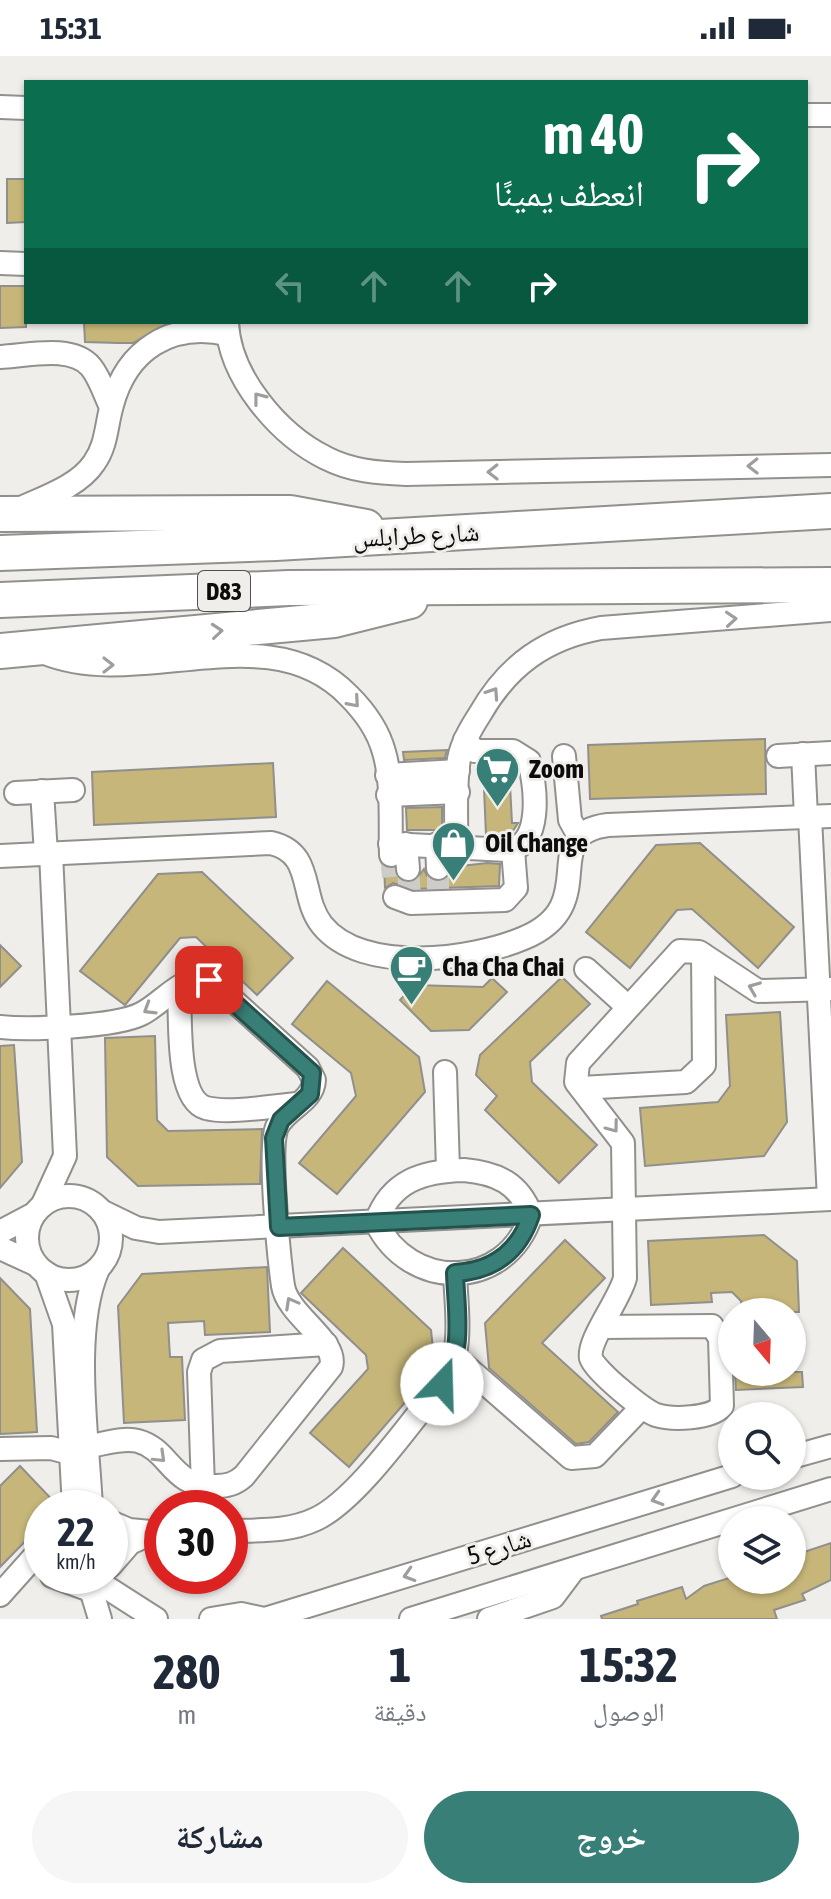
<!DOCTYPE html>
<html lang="ar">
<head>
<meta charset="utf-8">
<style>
  body { margin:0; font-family:"Asap Condensed","Noto Naskh Arabic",sans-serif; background:#f6f6f7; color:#1f2937; direction:rtl; height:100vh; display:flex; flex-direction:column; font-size:30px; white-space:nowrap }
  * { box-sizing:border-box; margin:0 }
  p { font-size:26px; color:#747a83 }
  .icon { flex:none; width:44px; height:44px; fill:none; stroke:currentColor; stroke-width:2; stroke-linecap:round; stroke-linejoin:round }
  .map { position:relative; height:1563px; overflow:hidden; direction:ltr }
  .drawer { display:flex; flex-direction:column; background:#fff; flex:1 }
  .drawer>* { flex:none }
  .banner { position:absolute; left:24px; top:24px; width:784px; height:244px; border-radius:0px; box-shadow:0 2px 6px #0004; direction:rtl; background:#0b6e4f; color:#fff; overflow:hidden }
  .needle { width:52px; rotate:161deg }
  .buttons { position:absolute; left:718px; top:1242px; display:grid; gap:16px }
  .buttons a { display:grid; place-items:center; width:88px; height:88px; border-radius:50%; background:#fff; box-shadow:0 2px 6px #0004; font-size:40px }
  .speed { position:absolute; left:24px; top:1434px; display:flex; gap:16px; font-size:40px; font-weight:700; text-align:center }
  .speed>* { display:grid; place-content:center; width:104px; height:104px; border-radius:50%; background:#fff; box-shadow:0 2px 6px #0004; line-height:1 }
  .speed small { font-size:20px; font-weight:400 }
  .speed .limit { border:12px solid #d22; background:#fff; color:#111 }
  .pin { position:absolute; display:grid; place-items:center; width:68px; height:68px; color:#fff; margin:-34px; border-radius:16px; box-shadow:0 4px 12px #0006 }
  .me { position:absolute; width:88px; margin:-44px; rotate:21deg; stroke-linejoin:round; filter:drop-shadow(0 0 6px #0008) }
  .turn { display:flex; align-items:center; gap:28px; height:168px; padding:0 32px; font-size:36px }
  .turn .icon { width:104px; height:104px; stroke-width:2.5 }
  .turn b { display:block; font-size:56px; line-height:68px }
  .lanes { display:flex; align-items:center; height:76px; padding:0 32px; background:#0003; justify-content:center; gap:40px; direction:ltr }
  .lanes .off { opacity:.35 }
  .eta { display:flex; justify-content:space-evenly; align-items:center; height:136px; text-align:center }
  .eta b { font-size:48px; font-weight:700; line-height:56px }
  .cta { display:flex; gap:16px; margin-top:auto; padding:16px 32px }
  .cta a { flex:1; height:92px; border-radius:48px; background:#387f77; color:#fff; font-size:32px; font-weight:700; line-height:92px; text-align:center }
  .cta a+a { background:#f6f6f7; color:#1f2937 }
  .status { display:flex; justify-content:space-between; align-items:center; height:56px; padding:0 40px; background:#fff; direction:ltr }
  .status svg { height:22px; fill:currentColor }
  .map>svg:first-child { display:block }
</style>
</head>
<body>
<div class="status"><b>15:31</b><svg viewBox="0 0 49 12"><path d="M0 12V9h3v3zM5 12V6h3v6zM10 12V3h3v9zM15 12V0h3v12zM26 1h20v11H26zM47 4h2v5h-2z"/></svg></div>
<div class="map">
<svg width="831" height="1563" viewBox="0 0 831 1563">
  <rect width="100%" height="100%" fill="#f0eeeb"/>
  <g fill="#c6b679" stroke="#908f8c" stroke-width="2">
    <polygon points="7,123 26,123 26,166 7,167"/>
    <polygon points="0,230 26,230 26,271 0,272"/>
    <polygon points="84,266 170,266 133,287 118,287 85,286"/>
    <polygon points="765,683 766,738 590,743 588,689"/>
    <polygon points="447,694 445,702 404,704 403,696"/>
    <polygon points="273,707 276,761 94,769 92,716"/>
    <polygon points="483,709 509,709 512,767 518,767 511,778 486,779"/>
    <polygon points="442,751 442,774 407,774 406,752"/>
    <polygon points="700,787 794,871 758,912 692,853 677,854 630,912 586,876 656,789"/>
    <polygon points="487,807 500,808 499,830 413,833 393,827 385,832 384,811 394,812 403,826 415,825 424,813 427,820 438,826 446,823 452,811"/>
    <polygon points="202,816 293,902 257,939 196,881 180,882 125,949 80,915 158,818"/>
    <polygon points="0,889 21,910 0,931"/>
    <polygon points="562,921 590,948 530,1006 532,1026 597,1089 559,1127 485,1054 497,1040 476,1019 480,999"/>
    <polygon points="492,922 507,936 469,974 431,975 400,944 414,929 483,931"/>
    <polygon points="327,925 419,1001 425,1036 337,1138 299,1107 356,1040 351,1017 292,968"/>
    <polygon points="780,956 787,1066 764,1100 645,1110 640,1052 718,1046 730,1030 726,959"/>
    <polygon points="155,980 157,1064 168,1075 262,1073 260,1128 138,1130 107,1101 105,982"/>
    <polygon points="14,989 22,1106 0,1132 0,990"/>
    <polygon points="764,1179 797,1205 799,1256 742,1256 741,1245 732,1236 711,1237 712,1246 651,1249 648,1185"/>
    <polygon points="565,1184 605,1222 542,1287 618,1356 589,1386 576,1388 489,1312 485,1267"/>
    <polygon points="343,1192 431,1274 435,1312 349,1411 310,1377 368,1313 366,1299 301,1237"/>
    <polygon points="267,1211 270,1276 205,1279 204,1265 168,1267 170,1301 182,1301 185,1364 124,1367 118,1250 142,1218"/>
    <polygon points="0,1222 30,1253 37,1376 0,1378"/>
    <polygon points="735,1316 802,1316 803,1331 736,1334"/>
    <polygon points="20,1410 60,1452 42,1452 42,1468 0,1511 0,1430"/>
    <polygon points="831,1487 831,1524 802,1538 805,1544 774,1554 777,1563 602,1563 601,1560 638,1548 637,1545 682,1531 686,1543 704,1530 732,1521 732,1524 792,1524 792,1500"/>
  </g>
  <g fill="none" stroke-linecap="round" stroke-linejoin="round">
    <g stroke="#ceccc9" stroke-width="22" stroke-dasharray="22 11" stroke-linecap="butt">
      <polyline points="391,799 395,841"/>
      <polyline points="438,812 438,839"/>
      <polyline points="408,813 410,840"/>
    </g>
    <defs>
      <g id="minor">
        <polyline points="0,51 26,52"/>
        <polyline points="806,59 831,59"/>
        <polyline points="0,207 26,208"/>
        <path d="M227,266c2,55 52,113 99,136 25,13 52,15 80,16l425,-9"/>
        <path d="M0,301c26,-1 72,-13 91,10 9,11 14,28 20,40"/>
        <path d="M17,454c25,-12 61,-23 77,-47 13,-18 12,-38 18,-58 15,-56 59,-83 115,-71"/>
        <path d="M45,597c96,39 223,-41 304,43 15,15 29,34 35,56 9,31 6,70 7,103"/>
        <polyline points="803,698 806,761"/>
        <polyline points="564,700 570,764 579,780"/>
        <polyline points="778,700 831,697"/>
        <polyline points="387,719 458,715"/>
        <polyline points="42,735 46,798"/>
        <polyline points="16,737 73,734"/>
        <polyline points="388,739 458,736"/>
        <polyline points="810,761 829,1143"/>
        <path d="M390,788l117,6c36,-3 29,-62 22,-89l-16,-10h-38l-10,-11"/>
        <polyline points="406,788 408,813"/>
        <polyline points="437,788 438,812"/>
        <path d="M456,790c1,-28 -2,-59 3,-87 3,-16 12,-31 21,-45 28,-49 66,-76 121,-86l230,-18"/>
        <path d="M0,800l271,-13c44,10 28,53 51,82 40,50 151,35 202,13 81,-34 11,-104 84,-113l223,-9"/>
        <polyline points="395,841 411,847 505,844 516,832 513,794"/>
        <polyline points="586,913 628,951"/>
        <path d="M179,932c2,28 -4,111 27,120 23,6 67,-2 92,-4"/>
        <path d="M0,971c30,3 115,0 141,-13 23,-11 47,-47 74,-30l93,84 6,12c-1,22 -28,28 -37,47 -9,21 2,131 6,159 5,30 56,55 48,81l-87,109c-9,8 -17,10 -28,10 -45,2 -45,-36 -78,-45 -15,-4 -34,3 -49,5"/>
        <polyline points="445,1016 448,1114"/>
        <polyline points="581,1032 686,1026 704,1009 703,899"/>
        <path d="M464,1114c33,3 55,13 67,45 -25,77 -122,76 -155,7 15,-41 46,-51 88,-52z"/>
        <circle cx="69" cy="1182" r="42"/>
        <polyline points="43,1148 65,1100 51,797"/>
        <polyline points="103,1156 136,1172 159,1176 831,1143"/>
        <polyline points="0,1176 34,1158"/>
        <polyline points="0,1192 35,1208"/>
        <polyline points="46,1217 64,1268 74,1452"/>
        <path d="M603,1271l109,-1 8,12 2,68c-11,13 -50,14 -66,9 -13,-5 -61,-44 -65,-57 -4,-17 29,-59 34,-80l-2,-135 -47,-61 2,-19 102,-112 19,1 59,39 73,-2"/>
        <polyline points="455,1301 571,1402 595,1400 642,1351"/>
        <polyline points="0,1393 51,1392 70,1397"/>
        <polyline points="792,1401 831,1390"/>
        <polyline points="203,1431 199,1316 203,1304 220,1295 326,1288"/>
        <path d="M91,1452c-3,-69 -20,-177 7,-239"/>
        <polyline points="110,1466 129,1474 162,1477"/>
        <path d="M230,1475c29,-1 59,1 86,-12 41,-19 95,-98 126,-135 23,-32 14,-75 13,-111"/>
        <polyline points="110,1510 130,1487 150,1478"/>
        <polyline points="52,1520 90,1534"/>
        <polyline points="87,1520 100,1563"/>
        <polyline points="106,1531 156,1563"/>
        <polyline points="0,1539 42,1492"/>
        <polyline points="211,1563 241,1558 264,1563"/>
        <polyline points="265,1563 732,1420"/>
        <polyline points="411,1563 831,1433"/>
        <polyline points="489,1563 553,1541 574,1513"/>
      </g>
      <g id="highway">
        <polyline points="0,458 290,457 366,471"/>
        <polyline points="0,497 276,487 831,455"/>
        <polyline points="0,544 289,532 831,529"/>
        <polyline points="0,595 334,564 410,545"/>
      </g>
    </defs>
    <use href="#minor" stroke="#92908d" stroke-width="26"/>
    <use href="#highway" stroke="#92908d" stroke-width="38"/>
    <use href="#minor" stroke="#fff" stroke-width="22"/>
    <use href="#highway" stroke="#fff" stroke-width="34"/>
  </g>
  <defs><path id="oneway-chevron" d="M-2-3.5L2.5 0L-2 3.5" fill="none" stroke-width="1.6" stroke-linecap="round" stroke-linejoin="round" transform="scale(2)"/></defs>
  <g stroke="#9e9e9d">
    <use href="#oneway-chevron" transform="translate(259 342) rotate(-128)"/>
    <use href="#oneway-chevron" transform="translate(753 410) rotate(179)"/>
    <use href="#oneway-chevron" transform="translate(493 416) rotate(179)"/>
    <use href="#oneway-chevron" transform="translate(731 563) rotate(-4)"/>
    <use href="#oneway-chevron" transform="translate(217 575) rotate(-5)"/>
    <use href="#oneway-chevron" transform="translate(108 609)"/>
    <use href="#oneway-chevron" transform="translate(493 637) rotate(-56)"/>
    <use href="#oneway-chevron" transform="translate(354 646) rotate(49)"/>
    <use href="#oneway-chevron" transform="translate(754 932) rotate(-158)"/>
    <use href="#oneway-chevron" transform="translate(149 953) rotate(148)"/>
    <use href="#oneway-chevron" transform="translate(613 1071) rotate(53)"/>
    <use href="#oneway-chevron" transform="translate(291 1247) rotate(-119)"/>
    <use href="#oneway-chevron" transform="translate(160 1401) rotate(44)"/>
    <use href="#oneway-chevron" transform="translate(657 1443) rotate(163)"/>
    <use href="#oneway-chevron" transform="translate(409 1519) rotate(163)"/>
  </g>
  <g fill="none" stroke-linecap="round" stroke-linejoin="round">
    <defs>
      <path id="route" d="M209,924l103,93 -2,21 -29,26 -7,18 5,89 252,-12c-12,37 -38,56 -76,58 1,36 10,79 -13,111"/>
    </defs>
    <use href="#route" stroke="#24534d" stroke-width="20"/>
    <use href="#route" stroke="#387f77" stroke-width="14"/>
  </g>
  <defs>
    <symbol id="supermarket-pin" viewBox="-11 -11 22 30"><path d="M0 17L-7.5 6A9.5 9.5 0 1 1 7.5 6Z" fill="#387f77" stroke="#f0eeeb"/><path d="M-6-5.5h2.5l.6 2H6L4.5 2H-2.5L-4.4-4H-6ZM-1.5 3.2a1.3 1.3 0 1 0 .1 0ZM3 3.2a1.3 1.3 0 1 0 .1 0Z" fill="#fff"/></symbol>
    <symbol id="shop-pin" viewBox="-11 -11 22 30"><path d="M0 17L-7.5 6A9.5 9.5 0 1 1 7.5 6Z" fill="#387f77" stroke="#f0eeeb"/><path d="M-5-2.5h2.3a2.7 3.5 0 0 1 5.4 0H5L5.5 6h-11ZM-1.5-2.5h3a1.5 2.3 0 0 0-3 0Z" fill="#fff"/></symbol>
    <symbol id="cafe-pin" viewBox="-11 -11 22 30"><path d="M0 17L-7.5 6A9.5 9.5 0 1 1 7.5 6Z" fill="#387f77" stroke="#f0eeeb"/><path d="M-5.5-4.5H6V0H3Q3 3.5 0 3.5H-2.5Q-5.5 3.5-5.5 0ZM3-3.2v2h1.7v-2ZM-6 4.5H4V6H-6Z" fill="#fff"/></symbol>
  </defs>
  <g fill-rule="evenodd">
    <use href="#supermarket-pin" x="472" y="688" width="51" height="69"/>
    <use href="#shop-pin" x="428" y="762" width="51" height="69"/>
    <use href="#cafe-pin" x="386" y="886" width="51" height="69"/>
  </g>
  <g text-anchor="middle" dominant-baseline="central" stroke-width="6" stroke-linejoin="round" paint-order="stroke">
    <rect fill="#f0eeeb" stroke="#51504e" stroke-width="2" x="198" y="515" width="52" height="40" rx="6"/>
    <g font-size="24" font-weight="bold" fill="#0d0c0b">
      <text x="224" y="535">D83</text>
    </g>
    <g font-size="26" fill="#0d0c0b" stroke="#f0eeeb">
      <text transform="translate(416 479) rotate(-3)">شارع طرابلس</text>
      <text transform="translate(499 1491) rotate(-17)">شارع 5</text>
    </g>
    <g font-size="26" font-weight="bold" fill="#0d0c0b" stroke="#f0eeeb" text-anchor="start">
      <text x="529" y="713">Zoom</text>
      <text x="485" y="787">Oil Change</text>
      <text x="442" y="911">Cha Cha Chai</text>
    </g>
  </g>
</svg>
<div class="buttons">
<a><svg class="needle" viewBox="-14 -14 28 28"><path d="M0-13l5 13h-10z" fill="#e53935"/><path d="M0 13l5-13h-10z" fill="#747a83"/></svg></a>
<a><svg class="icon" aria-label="search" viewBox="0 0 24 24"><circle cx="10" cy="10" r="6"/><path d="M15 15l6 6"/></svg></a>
<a><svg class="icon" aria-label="layers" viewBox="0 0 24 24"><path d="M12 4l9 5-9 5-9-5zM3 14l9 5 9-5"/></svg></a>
</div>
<div class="speed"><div>22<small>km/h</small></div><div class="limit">30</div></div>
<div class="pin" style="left:209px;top:924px;background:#d93025"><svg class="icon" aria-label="arrive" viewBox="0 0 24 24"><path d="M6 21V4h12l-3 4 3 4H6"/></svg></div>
<svg class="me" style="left:442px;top:1328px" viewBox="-20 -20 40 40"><circle r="19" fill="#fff"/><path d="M0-13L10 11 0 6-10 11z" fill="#387f77"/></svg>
<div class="banner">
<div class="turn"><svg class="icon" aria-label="right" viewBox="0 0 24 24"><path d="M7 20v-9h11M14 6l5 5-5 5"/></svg><div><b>40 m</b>انعطف يمينًا</div></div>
<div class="lanes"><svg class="icon off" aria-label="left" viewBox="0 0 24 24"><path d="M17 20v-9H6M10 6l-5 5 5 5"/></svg><svg class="icon off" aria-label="ahead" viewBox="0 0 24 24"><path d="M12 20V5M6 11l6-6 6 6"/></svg><svg class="icon off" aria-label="ahead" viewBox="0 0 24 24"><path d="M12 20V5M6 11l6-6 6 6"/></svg><svg class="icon" aria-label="right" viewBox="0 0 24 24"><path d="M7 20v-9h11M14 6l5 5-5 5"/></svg></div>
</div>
</div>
<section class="drawer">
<div class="eta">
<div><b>15:32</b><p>الوصول</p></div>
<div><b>1</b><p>دقيقة</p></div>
<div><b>280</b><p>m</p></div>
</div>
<div class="cta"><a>خروج</a><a>مشاركة</a></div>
</section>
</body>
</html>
